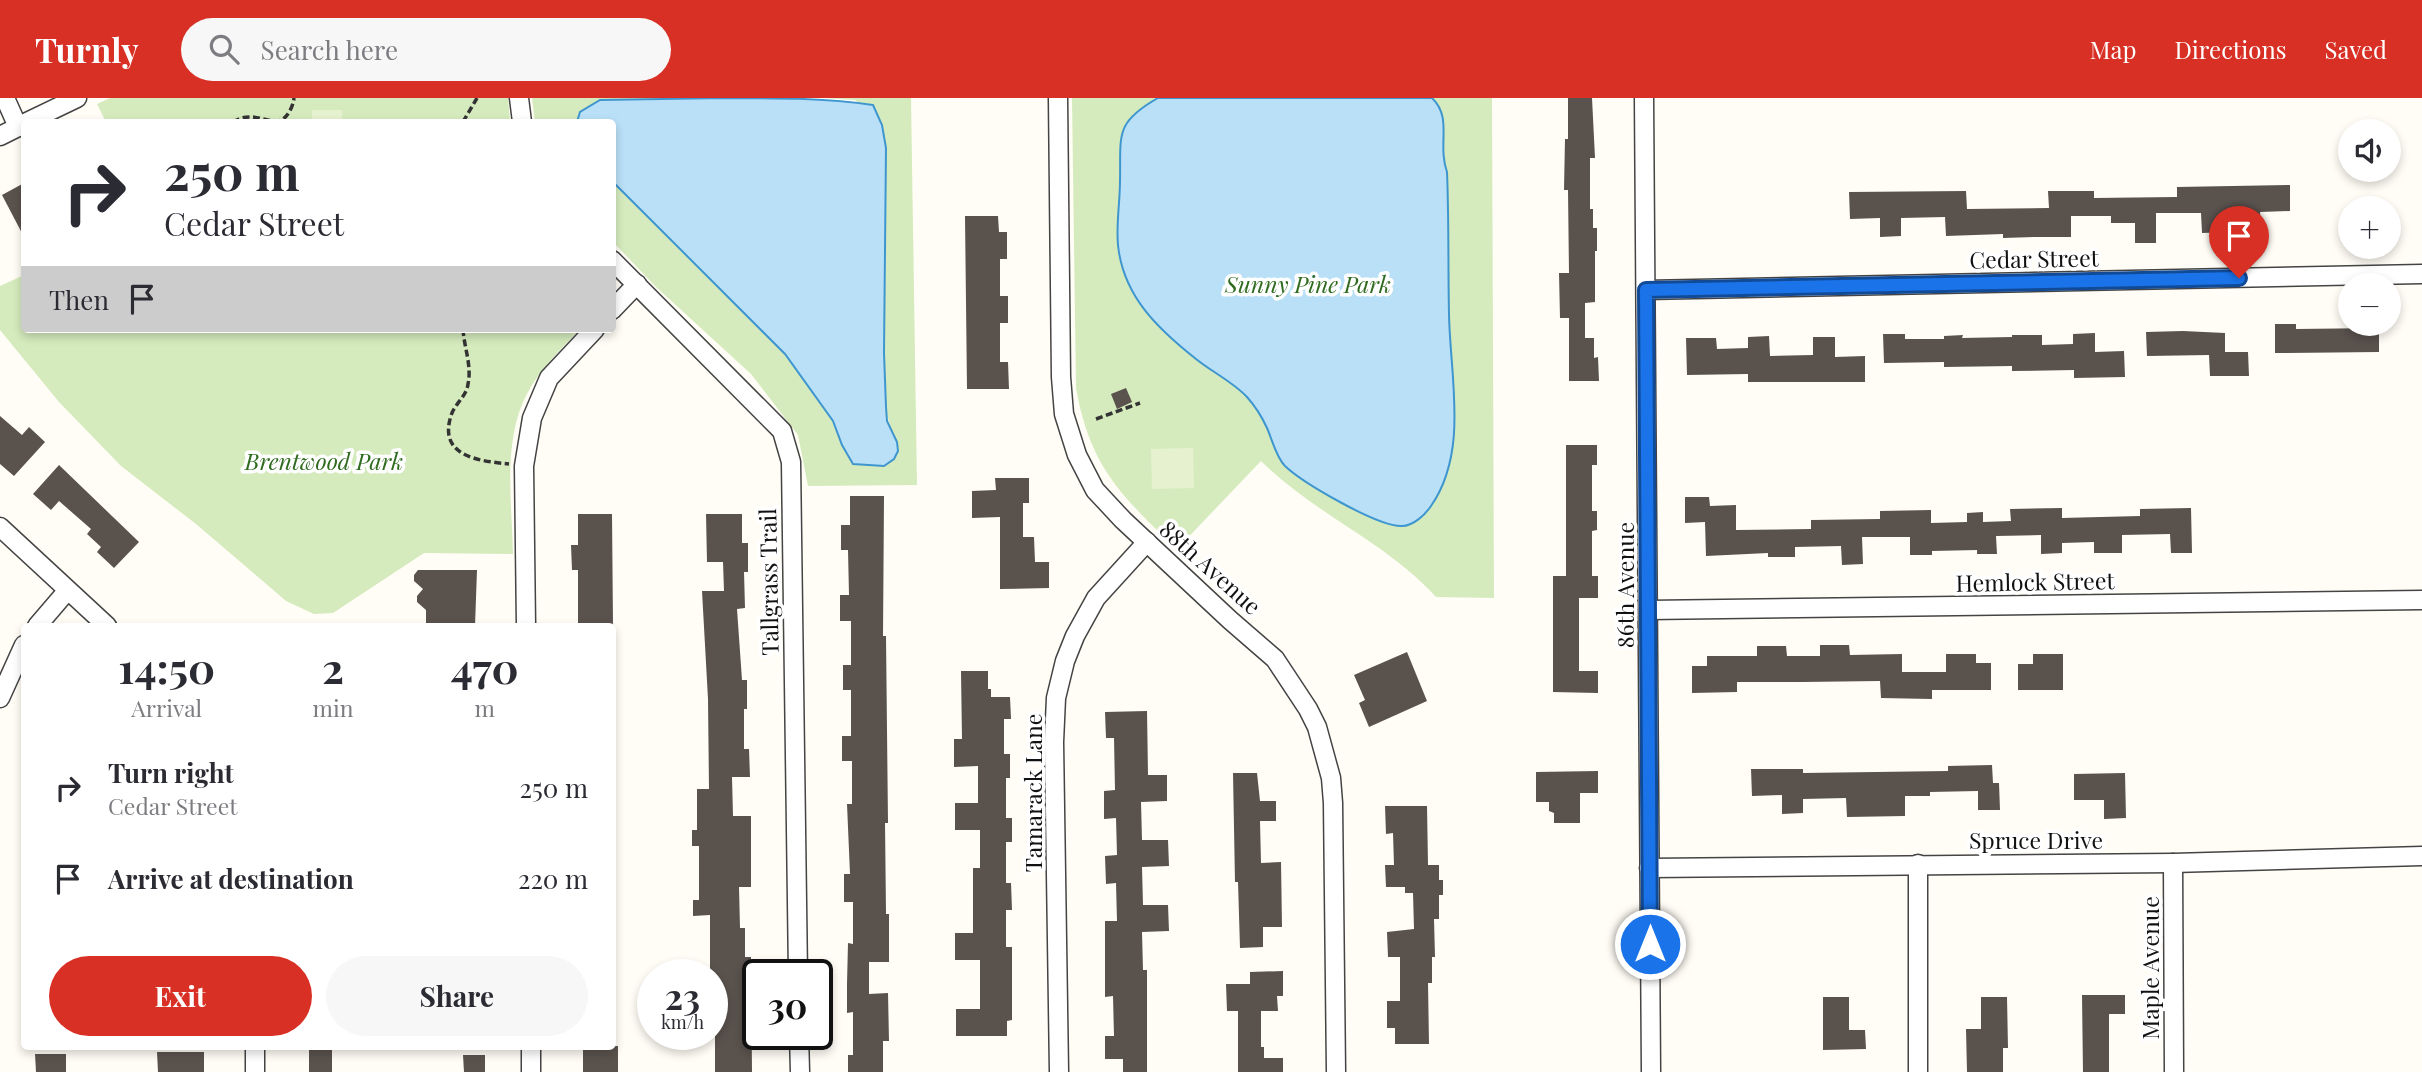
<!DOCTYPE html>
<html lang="en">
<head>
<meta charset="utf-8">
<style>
  body { margin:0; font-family:"Playfair Display",serif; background:#f7f7f7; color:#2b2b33; height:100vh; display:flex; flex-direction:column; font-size:26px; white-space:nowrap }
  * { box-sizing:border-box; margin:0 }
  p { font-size:23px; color:#7c7c81 }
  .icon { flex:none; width:38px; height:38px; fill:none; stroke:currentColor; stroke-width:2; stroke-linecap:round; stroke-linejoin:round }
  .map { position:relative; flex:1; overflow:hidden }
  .details { position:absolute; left:21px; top:525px; width:595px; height:427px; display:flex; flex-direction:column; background:#fff; border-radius:7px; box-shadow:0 4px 10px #0003 }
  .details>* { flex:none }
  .hud { position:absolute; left:21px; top:21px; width:595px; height:214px; border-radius:7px; box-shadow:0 4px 10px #0003; background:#fff; color:#2b2b33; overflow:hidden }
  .fabs { position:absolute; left:2338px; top:21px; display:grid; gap:14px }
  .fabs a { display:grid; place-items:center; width:63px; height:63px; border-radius:50%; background:#fff; box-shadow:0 4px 10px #0003; font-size:35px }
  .speed { position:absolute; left:637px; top:861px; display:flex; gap:14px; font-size:35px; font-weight:700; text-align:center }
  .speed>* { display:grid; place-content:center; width:91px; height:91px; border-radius:50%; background:#fff; box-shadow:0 4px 10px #0003; line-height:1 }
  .speed small { font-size:18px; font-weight:400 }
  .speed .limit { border:4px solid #111; border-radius:10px; background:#fff; color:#111 }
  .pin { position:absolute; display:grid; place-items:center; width:60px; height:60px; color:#fff; margin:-72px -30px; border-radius:50% 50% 50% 0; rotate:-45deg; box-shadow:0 0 7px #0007 }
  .pin .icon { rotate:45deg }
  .me { position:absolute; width:77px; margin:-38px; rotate:0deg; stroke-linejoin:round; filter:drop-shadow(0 0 5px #0008) }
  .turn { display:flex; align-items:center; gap:24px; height:147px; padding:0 28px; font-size:32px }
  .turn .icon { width:91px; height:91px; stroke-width:2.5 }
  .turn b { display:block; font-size:49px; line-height:60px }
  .then { display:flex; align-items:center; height:66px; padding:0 28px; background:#0003; gap:14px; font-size:26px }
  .eta { display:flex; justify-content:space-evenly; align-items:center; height:119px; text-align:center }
  .eta b { font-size:42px; font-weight:700; line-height:49px }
  .primary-button { display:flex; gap:14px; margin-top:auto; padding:14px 28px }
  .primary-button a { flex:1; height:80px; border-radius:42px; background:#d93025; color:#fff; font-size:28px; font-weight:700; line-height:80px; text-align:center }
  .primary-button a+a { background:#f7f7f7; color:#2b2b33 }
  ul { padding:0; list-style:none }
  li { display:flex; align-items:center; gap:21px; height:91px; padding:0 28px }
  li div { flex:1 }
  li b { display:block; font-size:26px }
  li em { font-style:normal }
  header { display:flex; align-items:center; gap:42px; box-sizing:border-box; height:98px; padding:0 35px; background:#d93025; color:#fff }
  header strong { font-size:33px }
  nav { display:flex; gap:38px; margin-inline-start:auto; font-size:24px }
  .search { width:490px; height:63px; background:#f7f7f7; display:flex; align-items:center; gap:18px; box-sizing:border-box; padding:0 24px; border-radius:38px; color:#7c7c81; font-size:26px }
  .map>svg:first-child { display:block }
</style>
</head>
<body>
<header>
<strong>Turnly</strong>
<div class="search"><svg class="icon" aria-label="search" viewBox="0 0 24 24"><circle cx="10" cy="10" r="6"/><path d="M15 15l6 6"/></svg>Search here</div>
<nav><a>Map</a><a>Directions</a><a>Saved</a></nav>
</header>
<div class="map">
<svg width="2422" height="974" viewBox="0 0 2422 974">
  <rect width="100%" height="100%" fill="#fffdf5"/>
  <g fill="#d5ebbd">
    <polygon points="110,0 508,0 510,24 106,24 97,6"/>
    <polygon points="532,0 724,0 580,14 577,24 535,24"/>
    <path d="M825,0h86l6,387 -109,1 -10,-51 -47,-61 -95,-87 -43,-45 -1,-60 173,172 48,67 9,24 55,-3c-21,-36 -12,-107 -12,-148 1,-49 -2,-97 1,-146l-4,-23 -27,-25z"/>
    <path d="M1072,0h420l2,500 -58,-1c-52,-57 -121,-82 -175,-136l-84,88c-56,-53 -87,-82 -101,-161z"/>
    <path d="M24,177v54h556c-19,20 -39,39 -52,63 -26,47 -16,111 -15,162l-89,-1 -91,60 -19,1 -28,-13 -90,-77 -75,-58 -62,-64 -59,-72v-44z"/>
  </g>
  <g fill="#e6f2cf">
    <rect x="312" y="12" width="30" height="12"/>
    <polygon points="1193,350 1194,390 1152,391 1151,351"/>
  </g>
  <g fill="#b9e0f7" stroke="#3f96cf" stroke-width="2">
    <path d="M724,0c49,0 102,0 149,7l9,20 4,23 -2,205 2,54 1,14 10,21 1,9 -4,8 -10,7 -31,-2 -11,-19 -9,-24 -48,-67 -172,-172 -1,-60h-35l3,-10 20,-12z"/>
    <path d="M1158,0h274c21,20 5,46 15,74 2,47 1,95 2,142 1,63 20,137 -18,192 -6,9 -18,20 -29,20 -24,1 -99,-43 -117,-60 -9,-9 -13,-27 -18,-38 -5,-11 -12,-22 -20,-31 -14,-15 -35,-25 -51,-38 -38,-30 -73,-63 -78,-114 -2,-21 2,-43 2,-64 1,-46 -6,-58 38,-83z"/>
  </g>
  <g fill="#5a524d">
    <polygon points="1568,0 1592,0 1595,60 1590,60 1590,111 1593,111 1593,130 1597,130 1597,153 1595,153 1595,204 1585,205 1585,240 1594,240 1594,260 1598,259 1599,283 1569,283 1569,220 1560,220 1559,175 1569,175 1568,92 1564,92 1565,41 1568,41"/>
    <polygon points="24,85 24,139 2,97"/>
    <polygon points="2290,87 2290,113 2260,114 2261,133 2202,135 2201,115 2156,115 2156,145 2135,145 2135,125 2111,125 2111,118 2071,118 2071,139 2036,139 2003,140 2003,136 1946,138 1945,119 1901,120 1901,138 1880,139 1880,120 1850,121 1849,94 1966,93 1967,111 2049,110 2048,93 2094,93 2094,100 2177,99 2177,89"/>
    <polygon points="965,118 998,118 999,134 1007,134 1007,161 1000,161 1000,198 1008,198 1008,225 1000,225 1000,264 1008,264 1009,291 967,291"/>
    <polygon points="2275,226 2296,226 2296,231 2379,230 2379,254 2275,255"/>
    <polygon points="2183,233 2225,235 2225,254 2248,254 2249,278 2210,278 2209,257 2147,258 2146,234"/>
    <polygon points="2095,235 2095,254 2124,253 2125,279 2074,280 2074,272 2012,273 2012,268 1944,269 1944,264 1884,265 1883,236 1905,236 1905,241 1944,241 1944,238 1963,237 1962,240 2012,239 2012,237 2042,237 2042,247 2073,246 2073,236"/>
    <polygon points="1769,238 1770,258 1813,257 1813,239 1835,239 1835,259 1865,258 1865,284 1748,284 1748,276 1687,277 1686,240 1716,240 1717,251 1748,250 1748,239"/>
    <polygon points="1126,290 1132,304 1117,311 1111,296"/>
    <polygon points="0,318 22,337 29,329 45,344 14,378 0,366"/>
    <polygon points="1566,347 1597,347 1597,367 1592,367 1592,413 1597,413 1597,432 1592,433 1592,478 1598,478 1598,500 1579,500 1579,573 1598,573 1598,595 1553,594 1553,478 1566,478"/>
    <polygon points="59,367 139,444 114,470 97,454 101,449 87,436 91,431 59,403 51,412 33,396"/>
    <polygon points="995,380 1029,380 1029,405 1023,405 1023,439 1034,439 1035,464 1049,464 1049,490 1000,491 1000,419 972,420 972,393 996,392"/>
    <polygon points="850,398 884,398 883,538 886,538 888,725 885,725 886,816 889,816 889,864 869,864 869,896 888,895 889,943 883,943 883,974 848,974 848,957 853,957 853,914 847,915 847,886 848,845 853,846 853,804 844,804 844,776 850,776 847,706 852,706 852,663 842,663 842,638 851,638 851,592 843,592 843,567 851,567 851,523 840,523 840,497 849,497 848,452 841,452 841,427 850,427"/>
    <polygon points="1685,399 1709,399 1710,408 1736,407 1736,432 1811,431 1811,422 1880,421 1880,413 1931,412 1931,425 1967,424 1967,415 1983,414 1983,424 2011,423 2010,411 2062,410 2062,420 2140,418 2140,411 2191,410 2192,455 2171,455 2170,436 2122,437 2122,455 2094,455 2094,444 2062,445 2062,455 2041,456 2041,437 1996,438 1997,456 1977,456 1977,452 1932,453 1932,457 1910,457 1910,439 1862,439 1863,466 1842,467 1841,448 1795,449 1795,459 1768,459 1768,455 1706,458 1705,424 1685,425"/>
    <polygon points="578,416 612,416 613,528 578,528 578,472 572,472 571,447 578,447"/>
    <polygon points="706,416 742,416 742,445 748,445 748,474 744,474 745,510 737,511 742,582 747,582 747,611 744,611 744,651 749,651 750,679 732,679 733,718 751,718 751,789 739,789 740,830 745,830 745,859 751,859 752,974 715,974 715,878 710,877 710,817 693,818 693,802 699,802 699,748 692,748 692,732 697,732 697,691 709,691 708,601 702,493 724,493 723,464 707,464"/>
    <polygon points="418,472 477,472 475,528 426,528 426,512 417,504 417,498 423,491 414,483 414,477"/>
    <polygon points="1820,547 1849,547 1850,557 1902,556 1902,574 1946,574 1946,556 1976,556 1976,565 1991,565 1991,592 1932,592 1932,601 1881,600 1880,583 1802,584 1737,584 1737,594 1692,595 1692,568 1707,568 1707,558 1757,558 1757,548 1786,548 1787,558 1820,558"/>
    <polygon points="1407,554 1427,603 1369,629 1359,605 1365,602 1354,577"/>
    <polygon points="2033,556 2063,556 2063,592 2018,592 2018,566 2033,566"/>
    <polygon points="961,573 988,573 988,591 991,591 991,599 1010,599 1011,621 1004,621 1004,656 1010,656 1010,680 1006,680 1006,720 1012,720 1012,744 1006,744 1006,785 1011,785 1012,812 1006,812 1006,849 1012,849 1012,922 1007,923 1007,938 956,938 956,911 980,911 980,862 955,862 955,835 973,835 973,770 980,770 980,732 955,732 955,705 978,705 978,668 954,669 954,641 962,641"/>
    <polygon points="1147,613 1148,677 1167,677 1167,703 1141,704 1142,742 1168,742 1169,768 1142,769 1143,807 1168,807 1169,833 1142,834 1143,872 1147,872 1147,974 1123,974 1123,961 1105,961 1105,938 1114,938 1113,898 1105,899 1105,823 1117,823 1116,785 1106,786 1105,758 1117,757 1116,720 1104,721 1104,693 1115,692 1114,640 1106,640 1105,614"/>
    <polygon points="1992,667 1993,685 1999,685 2000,712 1978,712 1978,693 1930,694 1930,698 1905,698 1905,718 1847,719 1846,700 1803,701 1803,715 1782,716 1782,697 1752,698 1751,671 1803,671 1803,675 1948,673 1948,668"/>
    <polygon points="1598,673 1598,695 1580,695 1580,725 1554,725 1554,715 1549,713 1549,704 1536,704 1536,674"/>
    <polygon points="1233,675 1257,675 1260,703 1276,703 1276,723 1260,723 1261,765 1281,764 1282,829 1263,829 1263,849 1240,850 1238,784 1235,784"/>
    <polygon points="2125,675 2126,720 2104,721 2104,702 2074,702 2074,676"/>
    <polygon points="1385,708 1427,708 1428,767 1439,767 1439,782 1443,782 1443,797 1439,797 1439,821 1434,821 1435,859 1432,859 1432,885 1428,885 1429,946 1395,946 1395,930 1387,930 1387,903 1400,903 1400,859 1388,859 1387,834 1414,831 1413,795 1405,795 1405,789 1386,789 1385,767 1394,767 1393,735 1386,736"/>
    <polygon points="1283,873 1283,898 1277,898 1278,913 1261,913 1261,949 1264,949 1264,960 1283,960 1283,974 1238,974 1238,913 1227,913 1226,886 1250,886 1250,874"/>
    <polygon points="2082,897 2125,897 2125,916 2109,916 2109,974 2083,974"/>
    <polygon points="1823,899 1849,899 1849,932 1865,932 1866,951 1823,952"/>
    <polygon points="1981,899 2007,899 2008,950 2003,950 2003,974 1967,974 1966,931 1981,931"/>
    <rect x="309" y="948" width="23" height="26"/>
    <rect x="583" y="948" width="35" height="26"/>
    <polygon points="157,954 204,954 204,974 158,974"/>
    <polygon points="35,956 66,956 66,974 36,974"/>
    <polygon points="463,957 485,957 485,974 464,974"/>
  </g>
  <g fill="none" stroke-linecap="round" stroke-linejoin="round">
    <defs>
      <g id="street">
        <polyline points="5,0 18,29"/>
        <polyline points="519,0 522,24"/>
        <polyline points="1058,0 1061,279 1064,316 1077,357 1095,392 1123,422 1230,522 1275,561 1308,611 1317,629 1331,680 1333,705 1336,974"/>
        <polyline points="1644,0 1651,974"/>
        <polyline points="27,24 77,0"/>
        <polyline points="0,38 24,26"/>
        <polyline points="612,162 782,333 791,364 798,877"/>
        <polyline points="1646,192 2422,176"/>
        <polyline points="612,212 637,186"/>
        <polyline points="0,429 107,528"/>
        <polyline points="1648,512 2422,502"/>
        <polyline points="37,528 67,493"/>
        <polyline points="526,528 524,368 532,320 549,280 595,231"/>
        <polyline points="0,600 24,547"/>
        <polyline points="2173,765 2174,974"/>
        <polyline points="1649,770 2173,765 2422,758"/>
        <polyline points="799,936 800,974"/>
        <polyline points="255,948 255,974"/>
        <polyline points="531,948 531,974"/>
        <polyline points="1059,974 1054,644 1056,600 1065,563 1075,538 1096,500 1147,444"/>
        <polyline points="1918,974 1918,766"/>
      </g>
    </defs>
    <use href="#street" stroke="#444" stroke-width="21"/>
    <g stroke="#333" stroke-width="3.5" stroke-dasharray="7 3.5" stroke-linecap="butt">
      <path d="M233,24c15,-9 24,-4 40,-1 12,3 20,-13 21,-23"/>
      <polyline points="463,24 477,0"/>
      <path d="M463,231c1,18 9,37 5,55 -1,11 -12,19 -16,29 -16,43 26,48 57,51"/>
      <polyline points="1096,321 1140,305"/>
    </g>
    <use href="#street" stroke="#fff" stroke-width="18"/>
  </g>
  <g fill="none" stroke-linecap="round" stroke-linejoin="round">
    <defs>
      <polyline id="route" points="1650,846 1646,192 2239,180"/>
    </defs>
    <use href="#route" stroke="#114b97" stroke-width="18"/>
    <use href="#route" stroke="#1a73e8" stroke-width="12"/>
  </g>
  <g text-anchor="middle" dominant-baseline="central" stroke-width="7" stroke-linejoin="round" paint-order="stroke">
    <g font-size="23" fill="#111" stroke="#fff">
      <text transform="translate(2034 160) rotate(-1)">Cedar Street</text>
      <text transform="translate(1211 469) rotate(42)">88th Avenue</text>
      <text transform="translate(2035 483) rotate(-1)">Hemlock Street</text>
      <text transform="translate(768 484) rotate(-91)">Tallgrass Trail</text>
      <text transform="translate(1624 487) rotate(-90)">86th Avenue</text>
      <text transform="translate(1032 695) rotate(-90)">Tamarack Lane</text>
      <text x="2036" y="741">Spruce Drive</text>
      <text transform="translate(2149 870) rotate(-90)">Maple Avenue</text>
    </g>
    <g font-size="23" font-style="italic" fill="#2f6b1f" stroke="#fff">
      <text x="1308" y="185">Sunny Pine Park</text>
      <text x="324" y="362">Brentwood Park</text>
    </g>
  </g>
</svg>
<div class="fabs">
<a><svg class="icon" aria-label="sound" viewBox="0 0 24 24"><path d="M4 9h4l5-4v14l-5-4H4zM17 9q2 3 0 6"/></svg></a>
<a>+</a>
<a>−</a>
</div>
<div class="speed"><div>23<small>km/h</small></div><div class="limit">30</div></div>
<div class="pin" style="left:2239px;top:180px;background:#d93025"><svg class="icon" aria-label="arrive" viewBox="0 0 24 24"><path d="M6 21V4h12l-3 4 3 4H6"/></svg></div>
<svg class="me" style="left:1650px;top:846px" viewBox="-20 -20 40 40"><circle r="17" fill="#1a73e8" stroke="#fff" stroke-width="3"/><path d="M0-11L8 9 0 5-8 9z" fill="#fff"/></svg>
<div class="hud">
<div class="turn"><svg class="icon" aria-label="right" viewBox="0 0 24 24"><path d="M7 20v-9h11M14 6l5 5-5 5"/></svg><div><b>250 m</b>Cedar Street</div></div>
<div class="then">Then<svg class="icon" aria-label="arrive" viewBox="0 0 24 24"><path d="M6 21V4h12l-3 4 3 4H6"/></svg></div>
</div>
<section class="details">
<div class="eta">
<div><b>14:50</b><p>Arrival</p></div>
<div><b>2</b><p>min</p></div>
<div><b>470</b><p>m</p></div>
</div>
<ul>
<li><svg class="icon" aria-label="right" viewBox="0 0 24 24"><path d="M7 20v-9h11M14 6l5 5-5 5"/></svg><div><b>Turn right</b><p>Cedar Street</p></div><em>250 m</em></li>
<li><svg class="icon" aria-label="arrive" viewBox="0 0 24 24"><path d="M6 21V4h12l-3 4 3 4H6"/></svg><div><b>Arrive at destination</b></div><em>220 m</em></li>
</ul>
<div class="primary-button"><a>Exit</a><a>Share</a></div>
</section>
</div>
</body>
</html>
